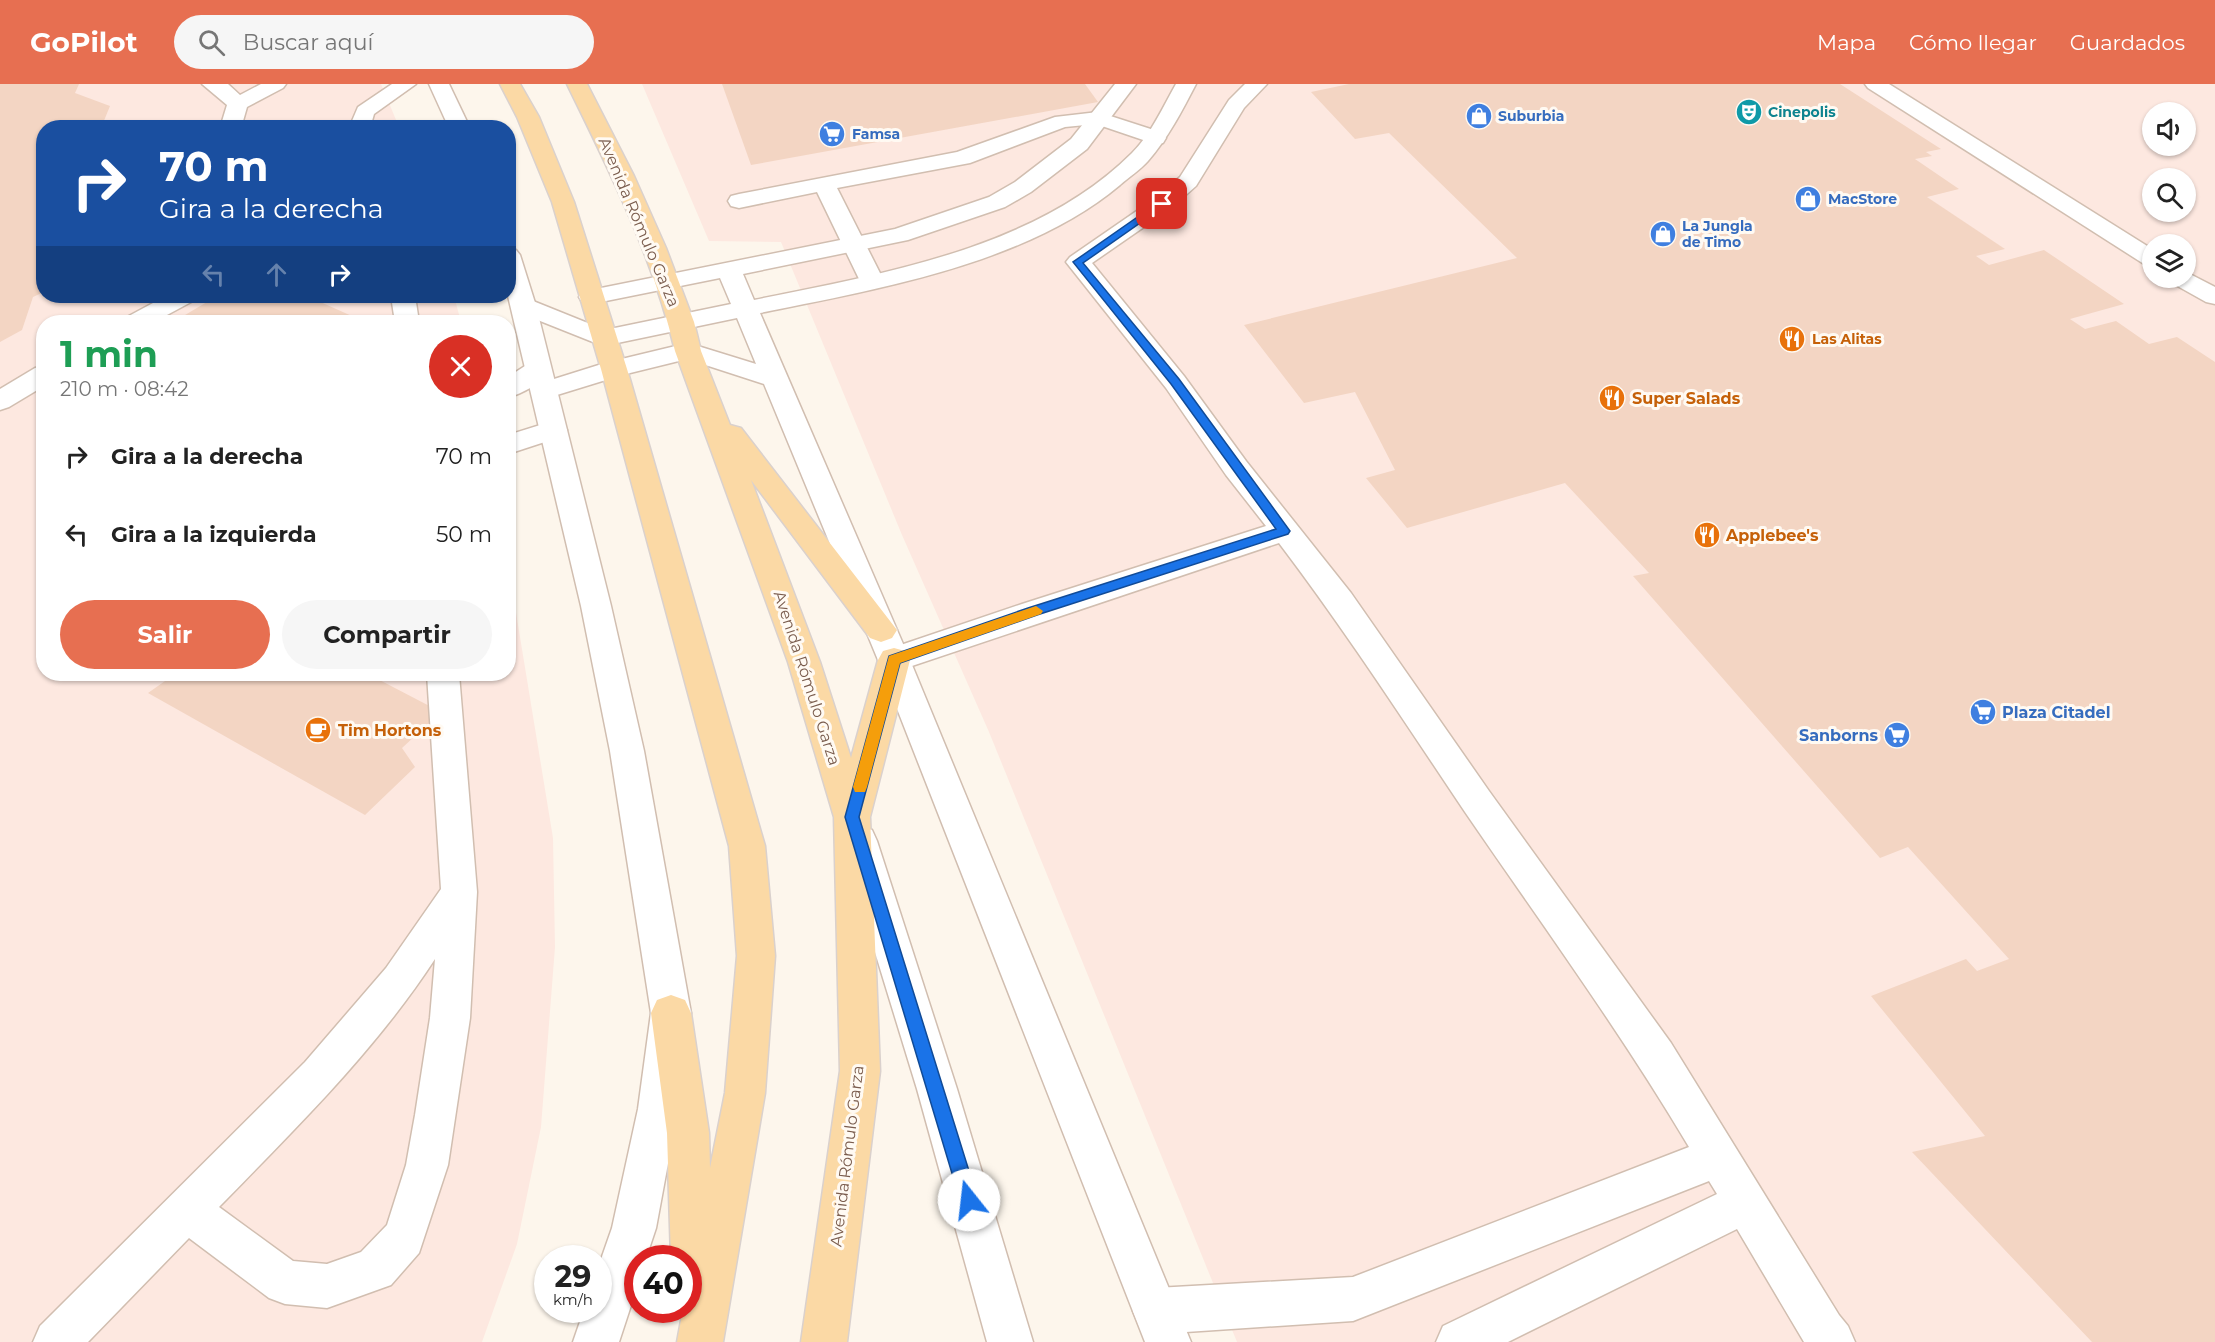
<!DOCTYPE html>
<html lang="es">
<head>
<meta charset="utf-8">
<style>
  body { margin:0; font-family:Montserrat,sans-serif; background:#f6f6f6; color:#222; height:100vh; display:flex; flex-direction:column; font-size:22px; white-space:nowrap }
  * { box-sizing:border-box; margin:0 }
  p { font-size:20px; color:#767676 }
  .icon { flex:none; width:33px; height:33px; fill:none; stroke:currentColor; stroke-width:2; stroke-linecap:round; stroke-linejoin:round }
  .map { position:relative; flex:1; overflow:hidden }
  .drawer { position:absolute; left:36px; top:231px; width:480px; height:366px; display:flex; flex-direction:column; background:#fff; border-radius:24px; box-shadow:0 2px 4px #0004 }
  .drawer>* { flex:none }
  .top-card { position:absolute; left:36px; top:36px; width:480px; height:183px; border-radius:24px; box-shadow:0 2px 4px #0004; background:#1a4fa0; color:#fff; overflow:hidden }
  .fabs { position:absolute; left:2142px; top:18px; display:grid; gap:12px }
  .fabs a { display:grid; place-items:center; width:54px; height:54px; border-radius:50%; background:#fff; box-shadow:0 2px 4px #0004; font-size:30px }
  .speed { position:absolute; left:534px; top:1161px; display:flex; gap:12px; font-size:30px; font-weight:700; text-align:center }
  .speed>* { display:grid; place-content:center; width:78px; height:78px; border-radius:50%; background:#fff; box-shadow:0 2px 4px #0004; line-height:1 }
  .speed small { font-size:15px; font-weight:400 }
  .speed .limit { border:9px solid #d22; background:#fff; color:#111 }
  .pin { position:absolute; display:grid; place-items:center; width:51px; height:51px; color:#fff; margin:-26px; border-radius:12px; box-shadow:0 3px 9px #0006 }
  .me { position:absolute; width:66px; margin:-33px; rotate:344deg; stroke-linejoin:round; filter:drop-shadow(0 0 4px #0008) }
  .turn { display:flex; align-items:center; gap:21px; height:126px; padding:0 24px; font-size:27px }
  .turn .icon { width:78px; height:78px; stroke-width:2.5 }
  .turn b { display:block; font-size:42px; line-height:51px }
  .lanes { display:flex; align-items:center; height:57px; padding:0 24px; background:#0003; justify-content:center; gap:30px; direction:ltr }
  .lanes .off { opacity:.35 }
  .round { display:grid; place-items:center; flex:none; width:63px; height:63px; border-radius:32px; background:#f6f6f6 }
  .overview { display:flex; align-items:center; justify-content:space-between; height:102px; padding:0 24px }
  h1 { font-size:36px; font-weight:700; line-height:45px; color:#1e9e55 }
  .primary-button { display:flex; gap:12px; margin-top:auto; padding:12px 24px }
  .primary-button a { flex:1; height:69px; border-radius:36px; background:#e76f51; color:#fff; font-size:24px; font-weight:700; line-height:69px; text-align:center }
  .primary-button a+a { background:#f6f6f6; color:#222 }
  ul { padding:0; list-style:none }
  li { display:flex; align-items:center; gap:18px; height:78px; padding:0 24px }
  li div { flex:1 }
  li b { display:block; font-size:22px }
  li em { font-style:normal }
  header { display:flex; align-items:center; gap:36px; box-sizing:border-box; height:84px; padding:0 30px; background:#e76f51; color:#fff }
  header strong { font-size:28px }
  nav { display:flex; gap:33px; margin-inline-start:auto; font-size:21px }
  .search { width:420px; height:54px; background:#f6f6f6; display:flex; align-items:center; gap:15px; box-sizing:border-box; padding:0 21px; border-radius:33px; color:#767676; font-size:22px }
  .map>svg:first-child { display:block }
</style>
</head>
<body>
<header>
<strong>GoPilot</strong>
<div class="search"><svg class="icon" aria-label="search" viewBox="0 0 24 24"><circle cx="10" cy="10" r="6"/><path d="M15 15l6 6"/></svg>Buscar aquí</div>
<nav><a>Mapa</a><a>Cómo llegar</a><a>Guardados</a></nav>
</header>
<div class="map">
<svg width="2215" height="1258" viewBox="0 0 2215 1258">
  <rect width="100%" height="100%" fill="#fdf6ec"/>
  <g fill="#fde8e0" fill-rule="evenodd">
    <polygon points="0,0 381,0 399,43 44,44 44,212 454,212 461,238 44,238 44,590 508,590 509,486 553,754 555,863 541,1043 517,1160 482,1258 0,1258"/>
    <path d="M642,0h1573v1258h-978l-248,-610 -87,-197 -121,-293 -72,-1zM2152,28h34v34h-34zM2152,94h34v34h-34zM2152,160h34v34h-34z"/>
  </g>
  <g fill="#f3d5c3">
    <polygon points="0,0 79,0 75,9 110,22 101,44 44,44 44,208 33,213 22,246 0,258"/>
    <polygon points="722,0 1085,0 1098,18 751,81"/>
    <polygon points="1349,0 1840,0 1941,65 1926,68 1932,72 1915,75 1959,105 1927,113 2005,165 1976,172 1989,181 2044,166 2124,220 2070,235 2085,245 2116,237 2149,260 2177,253 2215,278 2215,1258 2092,1258 1912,1068 1985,1052 1871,912 1966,875 1977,887 2009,875 1908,763 1880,774 1633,492 1649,489 1565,399 1407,444 1366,394 1395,386 1355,308 1304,319 1244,241 1517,174 1389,49 1355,55 1311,8"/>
    <polygon points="217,212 307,212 363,237 191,238 180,234"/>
    <polygon points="175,590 368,590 441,628 402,664 415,683 365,731 148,609"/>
  </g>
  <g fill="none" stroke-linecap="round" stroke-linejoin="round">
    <defs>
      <g id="service">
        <polygon points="202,0 228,0 240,11 261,0 286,0 283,4 247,23 241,44 220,44 227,21"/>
        <polygon points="392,0 416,0 374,30 370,44 349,44 358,23"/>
        <path d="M1245,0h22l-23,24 -48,78 -26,23 -78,54 92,113 62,85 105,132 138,198 182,252 168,272 9,11 7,16h-51l-67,-113 -229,113h-72l7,-16 274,-132 -8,-13 -356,140 -197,13 -16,-7 -7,-16 7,-16 16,-7 197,-11 336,-130c-69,-116 -148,-224 -224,-335 -61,-91 -120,-182 -186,-269l-385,129 -11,-3 -5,-9 5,-9 139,-47 244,-78 -40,-51 -60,-87 -100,-126 4,-5 84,-58 26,-22 49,-77z"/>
        <polygon points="1865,0 1889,0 2152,165 2152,182 2144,180 1868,4"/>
        <polygon points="1098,28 1163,49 1166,54 1163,59 1155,60 1096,40 1065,43 970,79 837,104 884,197 881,202 872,204 863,202 860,197 817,108 739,124 731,122 728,117 731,112 739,110 957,68 1055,33"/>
        <polygon points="2186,188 2215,203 2215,220 2206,218 2172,199 2169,194 2186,194"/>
        <polygon points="166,212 196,212 193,217 154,238 123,238 127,233"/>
        <polygon points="391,212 415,212 419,238 395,238"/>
        <path d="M537,278l9,2 4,6c-8,12 -27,24 -42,27v-20l20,-13z"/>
        <polygon points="44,282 44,302 9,323 0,326 0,305 35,284"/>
        <polygon points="553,337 563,340 567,346 563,352 508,370 508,351"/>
        <path d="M427,590h32l18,218 -7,126 -22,147 -29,88 -28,32 -64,23 -42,-4 -16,-6 -80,-60 -101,104h-55l7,-16 265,-264 81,-94 55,-79zM435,875l-5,59 -15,97 -9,50 -19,60 -26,27 -34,12 -34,-3 -74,-54c77,-79 156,-156 216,-248z"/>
      </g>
      <path id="minor" d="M1115,0h21l-49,65 -56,43 -26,15 -97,33 -165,34 11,26c127,-26 282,-51 378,-147 19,-19 31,-46 44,-69h20c-14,27 -28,54 -48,77 -8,9 -19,16 -28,24 -94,79 -242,104 -360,128l150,347 281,682h-46l-267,-682 -114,-276 -77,-25 -65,16 -78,24 -9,-2 -4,-6 4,-6 70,-22 83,-20 68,21 -19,-46 -134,28 -88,-35 -3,-5 3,-5 9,-2 9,2 72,29 126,-26 -11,-26 -129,26 -9,-2 -3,-5 3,-5 9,-2 304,-61 94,-32 26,-15 56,-43z"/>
      <g id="tertiary">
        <polygon points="429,0 449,0 470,44 449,44"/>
        <polygon points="508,164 516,166 520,171 536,222 611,522 644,667 691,929 678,1025 656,1144 646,1174 638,1174 638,1200 619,1258 573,1258 584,1226 598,1226 598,1184 612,1144 638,1025 651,929 610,667 581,522 508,212"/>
        <polygon points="859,742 872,746 877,757 957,1005 1033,1258 987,1258 917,1005 841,757 846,746"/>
      </g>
      <g id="primary">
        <polygon points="500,0 520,0 539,33 574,118 627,285 765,762 775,872 765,1009 723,1258 677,1258 682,1231 677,1226 688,1226 688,1174 671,1174 667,1049 651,929 657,916 671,911 685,916 691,929 709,1049 710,1084 725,1009 737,872 729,762 601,285 552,118 517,33"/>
        <path d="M567,0h20l47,92 32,72 28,74 7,29 29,74 11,3 156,202 -5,8 -11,4 -11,-4 -119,-158 69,182 31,96 27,-98 5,-9 11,-3 11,3 5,9 -40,157 10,254 -33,271h-46l39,-271 -6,-254 -46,-155 -113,-311c-22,-94 -66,-181 -108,-267z"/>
      </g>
    </defs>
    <use href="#service" stroke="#d1beb0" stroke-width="3"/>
    <use href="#minor" stroke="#d1beb0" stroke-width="3"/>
    <use href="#tertiary" stroke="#d1beb0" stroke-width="3"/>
    <use href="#primary" stroke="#dad1cd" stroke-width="3"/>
    <use href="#service" fill="#fff" fill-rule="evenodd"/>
    <use href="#minor" fill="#fff" fill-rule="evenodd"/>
    <use href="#tertiary" fill="#fff" fill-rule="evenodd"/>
    <use href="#primary" fill="#fbd9a5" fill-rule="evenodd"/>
  </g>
  <polygon fill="#1a73e8" stroke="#114b97" stroke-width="1.5" points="1159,118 1167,120 1083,179 1179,295 1290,447 1288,450 1037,531 900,579 859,733 978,1116 975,1122 969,1124 962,1122 960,1116 845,733 889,572 1028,524 1276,445 1171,300 1073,178"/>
  <polygon fill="#f59e0b" points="1036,522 1043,527 1041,530 900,579 867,703 865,708 855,708 853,703 889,572"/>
  <defs>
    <symbol id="theatre-disc" viewBox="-11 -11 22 22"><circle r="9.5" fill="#0f9aa8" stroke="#fffaf3"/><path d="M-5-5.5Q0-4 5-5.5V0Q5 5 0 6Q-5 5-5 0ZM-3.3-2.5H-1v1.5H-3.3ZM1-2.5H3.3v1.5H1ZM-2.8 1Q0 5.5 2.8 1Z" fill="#fff"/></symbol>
    <symbol id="shop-disc" viewBox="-11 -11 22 22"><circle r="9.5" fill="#3f7fe0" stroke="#fffaf3"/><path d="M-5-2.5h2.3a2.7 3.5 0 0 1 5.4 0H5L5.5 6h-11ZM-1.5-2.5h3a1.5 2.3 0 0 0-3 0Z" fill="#fff"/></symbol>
    <symbol id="supermarket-disc" viewBox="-11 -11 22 22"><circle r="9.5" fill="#3f7fe0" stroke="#fffaf3"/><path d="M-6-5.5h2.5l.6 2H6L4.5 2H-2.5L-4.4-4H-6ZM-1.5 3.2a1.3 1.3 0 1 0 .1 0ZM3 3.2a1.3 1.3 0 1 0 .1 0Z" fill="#fff"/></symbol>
    <symbol id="restaurant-disc" viewBox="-11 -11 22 22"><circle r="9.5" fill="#e8710a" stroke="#fffaf3"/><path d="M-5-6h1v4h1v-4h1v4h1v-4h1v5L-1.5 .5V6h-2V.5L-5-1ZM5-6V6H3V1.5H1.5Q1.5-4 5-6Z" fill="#fff"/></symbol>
    <symbol id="cafe-disc" viewBox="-11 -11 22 22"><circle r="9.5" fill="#e8710a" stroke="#fffaf3"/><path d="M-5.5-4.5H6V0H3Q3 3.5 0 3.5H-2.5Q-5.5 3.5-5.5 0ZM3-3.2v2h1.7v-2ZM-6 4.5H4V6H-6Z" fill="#fff"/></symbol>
  </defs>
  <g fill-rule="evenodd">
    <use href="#theatre-disc" x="1734" y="13" width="30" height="30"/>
    <use href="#shop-disc" x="1464" y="17" width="30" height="30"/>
    <use href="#supermarket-disc" x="817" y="35" width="30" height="30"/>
    <use href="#shop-disc" x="1793" y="100" width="30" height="30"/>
    <use href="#shop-disc" x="1648" y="135" width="30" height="30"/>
    <use href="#restaurant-disc" x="1777" y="240" width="30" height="30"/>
    <use href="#restaurant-disc" x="1597" y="299" width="30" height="30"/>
    <use href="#restaurant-disc" x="1692" y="436" width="30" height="30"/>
    <use href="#supermarket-disc" x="1968" y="613" width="30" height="30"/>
    <use href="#cafe-disc" x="303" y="631" width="30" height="30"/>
    <use href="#supermarket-disc" x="1882" y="636" width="30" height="30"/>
  </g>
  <g text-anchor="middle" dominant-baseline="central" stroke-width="6" stroke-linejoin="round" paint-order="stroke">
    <g font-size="14" font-weight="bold" fill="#0d838f" stroke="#fffaf3" text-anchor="start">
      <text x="1768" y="28">Cinepolis</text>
    </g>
    <g font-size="14" font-weight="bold" fill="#366cbe" stroke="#fffaf3" text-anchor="start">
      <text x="1498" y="32">Suburbia</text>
      <text x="852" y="50">Famsa</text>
      <text x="1828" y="115">MacStore</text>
      <text x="1682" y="142">La Jungla<tspan x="1682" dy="16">de Timo</tspan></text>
    </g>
    <g font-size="14" font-weight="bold" fill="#c56008" stroke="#fffaf3" text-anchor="start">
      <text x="1812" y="255">Las Alitas</text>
    </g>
    <g font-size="16" fill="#7a5c4d" stroke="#fffaf3">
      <text transform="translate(639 138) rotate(67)">Avenida Rómulo Garza</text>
      <text transform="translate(807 594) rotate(72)">Avenida Rómulo Garza</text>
      <text transform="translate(847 1072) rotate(-83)">Avenida Rómulo Garza</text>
    </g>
    <g font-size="16" font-weight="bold" fill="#c56008" stroke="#fffaf3" text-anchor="start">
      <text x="1632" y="314">Super Salads</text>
      <text x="1726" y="451">Applebee's</text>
      <text x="338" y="646">Tim Hortons</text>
    </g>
    <g font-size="16" font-weight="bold" fill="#366cbe" stroke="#fffaf3" text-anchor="start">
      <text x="2002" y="628">Plaza Citadel</text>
      <text x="1878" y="651" text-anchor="end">Sanborns</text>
    </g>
  </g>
</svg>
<div class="fabs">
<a><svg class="icon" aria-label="sound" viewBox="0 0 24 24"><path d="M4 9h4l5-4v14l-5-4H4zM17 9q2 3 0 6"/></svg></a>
<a><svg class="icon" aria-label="search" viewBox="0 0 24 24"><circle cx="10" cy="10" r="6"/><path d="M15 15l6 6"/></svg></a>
<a><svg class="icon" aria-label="layers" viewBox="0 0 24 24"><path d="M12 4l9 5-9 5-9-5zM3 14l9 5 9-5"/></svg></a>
</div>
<div class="speed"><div>29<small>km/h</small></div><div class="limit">40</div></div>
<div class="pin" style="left:1162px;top:120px;background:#d93025"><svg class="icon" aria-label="arrive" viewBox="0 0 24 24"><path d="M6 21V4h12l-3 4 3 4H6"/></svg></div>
<svg class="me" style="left:969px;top:1116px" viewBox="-20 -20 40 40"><circle r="19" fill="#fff"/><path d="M0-13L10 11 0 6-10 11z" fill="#1a73e8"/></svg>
<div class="top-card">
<div class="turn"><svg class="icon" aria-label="right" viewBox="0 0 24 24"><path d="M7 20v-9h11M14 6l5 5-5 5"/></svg><div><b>70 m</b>Gira a la derecha</div></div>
<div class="lanes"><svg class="icon off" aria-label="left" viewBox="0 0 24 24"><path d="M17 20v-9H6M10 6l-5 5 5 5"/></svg><svg class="icon off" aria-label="ahead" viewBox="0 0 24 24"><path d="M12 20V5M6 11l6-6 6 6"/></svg><svg class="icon" aria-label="right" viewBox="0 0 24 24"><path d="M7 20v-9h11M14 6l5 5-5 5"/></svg></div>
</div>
<section class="drawer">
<div class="overview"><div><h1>1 min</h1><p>210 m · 08:42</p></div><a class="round" style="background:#d93025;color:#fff"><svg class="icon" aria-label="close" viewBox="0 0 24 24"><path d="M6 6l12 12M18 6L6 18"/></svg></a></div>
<ul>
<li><svg class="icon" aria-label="right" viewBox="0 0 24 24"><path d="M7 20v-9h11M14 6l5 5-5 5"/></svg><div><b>Gira a la derecha</b></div><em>70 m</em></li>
<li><svg class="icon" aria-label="left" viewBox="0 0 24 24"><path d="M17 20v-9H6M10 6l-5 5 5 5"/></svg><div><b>Gira a la izquierda</b></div><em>50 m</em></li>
</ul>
<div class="primary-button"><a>Salir</a><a>Compartir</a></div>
</section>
</div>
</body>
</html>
